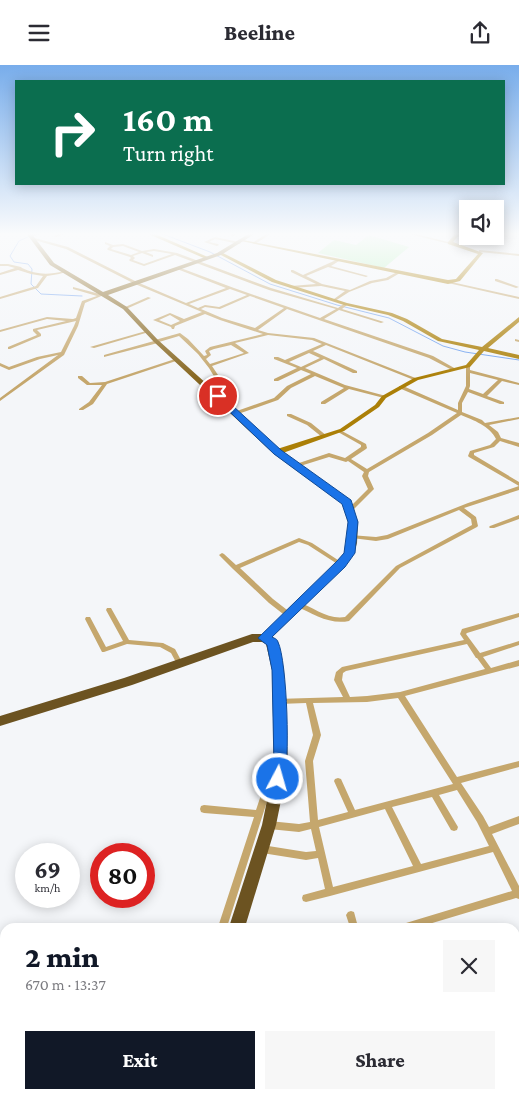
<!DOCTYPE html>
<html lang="en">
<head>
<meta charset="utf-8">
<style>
  body { margin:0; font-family:"Crimson Pro",serif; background:#f7f7f7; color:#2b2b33; height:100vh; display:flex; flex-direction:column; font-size:19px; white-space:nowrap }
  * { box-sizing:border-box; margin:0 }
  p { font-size:16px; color:#7c7c81 }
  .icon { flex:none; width:28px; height:28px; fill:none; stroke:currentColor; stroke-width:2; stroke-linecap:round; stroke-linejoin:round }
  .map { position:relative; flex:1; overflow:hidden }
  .details { position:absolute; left:0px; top:858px; width:520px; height:176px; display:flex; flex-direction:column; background:#fff; border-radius:15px 15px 0 0; box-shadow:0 2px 12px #0003 }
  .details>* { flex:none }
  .hud { position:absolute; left:15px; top:15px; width:490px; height:105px; border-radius:0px; box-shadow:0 2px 12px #0003; background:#0b6e4f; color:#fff; overflow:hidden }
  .buttons { position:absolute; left:459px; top:135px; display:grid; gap:10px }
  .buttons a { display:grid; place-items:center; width:45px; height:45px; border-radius:0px; background:#fff; box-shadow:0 2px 12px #0003; font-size:25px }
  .speed { position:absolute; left:15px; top:778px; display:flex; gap:10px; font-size:25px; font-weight:700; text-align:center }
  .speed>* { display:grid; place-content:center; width:65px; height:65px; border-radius:50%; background:#fff; box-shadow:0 2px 12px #0003; line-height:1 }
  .speed small { font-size:12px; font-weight:400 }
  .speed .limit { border:8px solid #d22; background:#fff; color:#111 }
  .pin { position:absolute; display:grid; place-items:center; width:42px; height:42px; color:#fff; margin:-21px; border:2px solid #fff; border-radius:50%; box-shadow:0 1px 5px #0007 }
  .me { position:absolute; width:55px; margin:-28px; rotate:6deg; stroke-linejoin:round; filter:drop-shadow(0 0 4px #0008) }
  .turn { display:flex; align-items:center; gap:18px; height:105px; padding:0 25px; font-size:22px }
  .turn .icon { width:65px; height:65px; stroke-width:2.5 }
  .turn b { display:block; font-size:35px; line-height:42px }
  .round { display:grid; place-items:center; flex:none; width:52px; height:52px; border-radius:0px; background:#f7f7f7 }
  .overview { display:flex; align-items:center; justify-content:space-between; height:85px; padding:0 25px }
  h1 { font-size:30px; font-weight:800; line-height:38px; color:#111827 }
  .button { display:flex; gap:10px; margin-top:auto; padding:10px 25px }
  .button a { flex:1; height:58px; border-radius:0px; background:#111827; color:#fff; font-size:20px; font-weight:800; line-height:58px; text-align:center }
  .button a+a { background:#f7f7f7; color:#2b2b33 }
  header { display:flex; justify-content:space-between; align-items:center; height:65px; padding:0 25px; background:#fff; font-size:22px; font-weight:800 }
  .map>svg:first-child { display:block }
</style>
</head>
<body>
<header><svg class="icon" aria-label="menu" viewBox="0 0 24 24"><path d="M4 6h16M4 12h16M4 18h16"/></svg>Beeline<svg class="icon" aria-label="share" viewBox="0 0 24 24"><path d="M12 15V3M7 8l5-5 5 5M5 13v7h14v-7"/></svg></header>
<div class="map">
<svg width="519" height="1033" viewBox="0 0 519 1033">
  <rect width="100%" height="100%" fill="#f4f6f9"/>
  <polygon fill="#b7f3bb" points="369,170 409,182 384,203 318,188 334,175 356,180"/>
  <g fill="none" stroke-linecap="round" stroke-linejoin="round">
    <g stroke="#71a2f0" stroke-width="1">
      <polyline points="36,168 19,176 10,191 14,197 28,199 32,204 31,219 41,229 82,231"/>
      <polyline points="160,168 210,187 270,219 337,240 389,253 443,281 465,287 519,295"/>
    </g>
    <g fill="#c5a76d" fill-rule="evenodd">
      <polygon points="37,168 44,168 31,172 29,171"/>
      <polygon points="62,168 68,168 56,172 54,171"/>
      <polygon points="233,168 237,168 234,171 232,171 231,170"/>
      <polygon points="268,168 272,168 255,179 252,178"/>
      <polygon points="405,168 412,168 452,178 450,179"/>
      <polygon points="511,168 519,168 519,170"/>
      <path d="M31,172l37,10 69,35 49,21 40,-15 -49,-19v-2h1l56,21 86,30 16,-9 -67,-19 -94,-35 -31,11 -14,-5 -1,-1 2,-2 -1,-1 -22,-7 -1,-1 3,-3 -5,-2v-2l8,3 10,-1 19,7 12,-2 23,4 94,35 67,20 7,-5h2v2l-5,4 42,13 -3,1 -42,-13 -15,9 109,37 23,13 -4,1 -23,-12 -142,-49 -29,21 10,3 46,5 104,41 -4,1 -88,-35 -13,6 44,20v2h-4l-29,-14 -19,9 40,17 41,11v2h-2l-35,-9 -24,15h-4v-2l23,-14 -29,-12 -24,12 -13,12 -40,14h-4v-2l40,-14 13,-12 24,-12 -10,-4 -23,11h-4v-2l23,-11 -23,-9v-2h4l7,3 37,-16 -10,-4 -44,-5 -33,8 14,10 -37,13 6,9 7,16 -5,6h-2l-2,-1 5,-5 -3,-8 -9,-15 -11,-14 -19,-18 -20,6 -1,1 -54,14v-2l50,-14 1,-1 25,-7 8,6 16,17 3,-1 -2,-4 5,-4 53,-13 -43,-14 -15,-6 -30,12 -1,3h-2l-1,-2 -18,-7 17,-7 14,6 18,-7 -67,-28 -69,-35 -35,-10zM123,181l16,6 -8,3 -20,-6 2,-2zM154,186l18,3 -28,10 -11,-4 2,-2 -2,-2 9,-3 11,4v-2l-7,-3zM230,224l17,6 -28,12 -14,-2 -7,3 -9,-4zM250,231l34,12 -29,20 -33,-10 -21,-9 4,-2 15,2zM170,250l10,6 -9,4 -12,-5zM231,280l13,8 -34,11 -4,-5 5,-4 -2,-4 5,-2zM309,288l11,5 -19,9 -12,-5z"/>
      <polygon points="215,172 239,177 241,178 239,179 215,174 209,177 218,179 219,180 217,181 204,177"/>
      <polygon points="479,185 519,189 519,191 480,187 479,187"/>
      <polygon points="336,195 339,196 331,201 368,211 366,212 328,202 306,211 322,219 350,225 370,216 386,213 397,207 400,208 388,215 372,218 349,227 335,236 333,235 334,234 345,226 321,221 291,223 289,222 291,221 316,219 291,207 291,205 293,205 303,210"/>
      <path d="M0,199h8l13,3 1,1c14,7 27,7 42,3l2,1 -7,2 -12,2 -9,12 -38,11v-2l36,-11 7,-10 -12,-2 -13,-4 -18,5v-2l15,-5 -7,-2h-8z"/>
      <polygon points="495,214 497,214 519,222 516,223 495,216"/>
      <polygon points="447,216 519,232 519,234 448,218 447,218"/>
      <polygon points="73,222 100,229 104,228 106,229 85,238 78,261 64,290 0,336 0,333 58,290 40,294 9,305 0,301 0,298 9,302 37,292 61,287 74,261 76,256 37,265 41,269 41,271 10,284 8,284 8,282 37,270 33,266 33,264 66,256 47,254 0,267 0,265 47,252 73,254 76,253 82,236 97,231 73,224"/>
      <polygon points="148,232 151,233 126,244 123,243"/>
      <polygon points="146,266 149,267 94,283 90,282"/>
      <polygon points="515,274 519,275 519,277 515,276"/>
      <polygon points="175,294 179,295 107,319 93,339 83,345 79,345 79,344 89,337 102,320 87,320 78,313 78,311 82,311 90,318 105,317"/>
      <path d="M466,300h4v5l49,13v2l-17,-4 -15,15 17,6v2h-4l-32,-12 -6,11v9l20,8 3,3 34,-6v2l-30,6 9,7 3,6 18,5v4l-19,-6 -6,6 -20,6v2l45,27v4l-50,-29 -1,-1 2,-5 20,-6 6,-6c-6,-13 -23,-19 -35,-24l-29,20 -63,37 -1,4 6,13 -23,23h-4l-1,-1 22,-22 -6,-13 2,-4 -16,-11 -2,1 -17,-5 -32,10h-4l-1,-1 1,-1 36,-12 16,5 16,-11v-2l-23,-13v-1l2,-1 26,14 1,4 -1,1 -15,10 16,10 61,-36 29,-20 -58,-25v-2h4l55,24v-7l8,-17zM470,308l28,7 -15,14 -14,-5 1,-3z"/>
      <polygon points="287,349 291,349 311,358 327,371 326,372 322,372 307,360 287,351"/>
      <path d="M519,421v4l-55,18 12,9 2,9 -1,1 -77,41 -51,53c-19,4 -36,-7 -53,-15l-1,-2 3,-2c15,5 30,18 47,15l51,-51 76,-41 -1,-6 -12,-9 -71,29 -12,2 -24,-3 -2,-1 -1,-1 1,-1 26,2 11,-2 81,-32z"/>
      <polygon points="519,450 519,454 494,463 490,463 489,462 490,461"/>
      <polygon points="299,473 312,478 344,499 341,501 339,500 308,480 299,477 240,503 273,534 291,548 292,550 289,552 287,552 269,538 233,504 219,490 222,488 224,489 236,500"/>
      <polygon points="107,543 111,543 129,575 163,578 175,584 183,599 182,601 178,601 171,588 160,582 127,579 104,587 102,587 85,554 86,552 90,552 106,582 123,576 106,545"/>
      <path d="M519,548v4l-52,16 -1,1 14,19 39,-12v4l-36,12 8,11 28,-8v6l-114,30 52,81 62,-16v6l-58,16 22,33 6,11 30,-11v8l-27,10 27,52v13l-3,-1 -97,29h-17l1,-3 3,-1 106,-32 -19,-39 -163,44 -24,6 -3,-1 -1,-3 1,-3 22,-6 -7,-31 -12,2 -44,-7 -3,-1 -1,-3 1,-3 3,-1 44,7 10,-1 -5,-22 -12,3 -30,-3 -3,-1 -1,-3 1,-3 3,-1 30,3 11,-2 -5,-61 8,-26 -7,-32 -27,1 -3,-1 -1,-2 1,-2 67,-2 -9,-17 2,-8 6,-5 122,-27 -4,-6 2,-5zM467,579l9,14h1l8,11 -85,23 -33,4 -17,1 -8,-17 1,-7 3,-2zM398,633l55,86 -98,26 -14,-31 -3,-1 -3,1 -1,2 14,31 -30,8 -5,-59 8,-26 -8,-32 54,-1zM457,725l20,32 12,24 -68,18 -29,-57 40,-10 19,33 3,1 3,-1 1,-3 -19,-32zM385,744l28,57 -80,21 -14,-60z"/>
      <polygon points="274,707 277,708 278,710 271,724 227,862 218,862 254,752 204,748 201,747 200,744 201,741 204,740 256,745 263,724 271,708"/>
      <polygon points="351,846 354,847 358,862 350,862 346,850 348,847"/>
      <polygon points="519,881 519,891 515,892 515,882"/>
      <polygon points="515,896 519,899 519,913 515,910"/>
      <polygon points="519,986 519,996 515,998 515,988"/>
      <polygon points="190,1029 200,1029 199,1033 189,1033"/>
      <rect x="278" y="1029" width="10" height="4"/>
      <rect x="403" y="1029" width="10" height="4"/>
    </g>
    <g fill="#ab7f07" fill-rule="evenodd">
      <polygon points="146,168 153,168 210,193 206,194"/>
      <polygon points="456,168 461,168 453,177 483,188 460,216 448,219 241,176 243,175 448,215 456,214 478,189 448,179 448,177"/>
      <polygon points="221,187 276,215 347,238 392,248 407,254 442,274 482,282 519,252 519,257 488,283 519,290 519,294 484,286 470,302 418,315 386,333 379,342 344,366 280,389 274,389 274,385 340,364 375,340 382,331 414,313 466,300 479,285 438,276 403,256 388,250 344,240 272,217 219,189 219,188"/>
    </g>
    <polygon fill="#886822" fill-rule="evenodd" points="26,168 31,168 54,198 103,227 217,188 250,168 256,168 221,190 108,230 127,242 158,275 280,385 350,436 358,457 357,478 354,488 344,501 268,576 260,576 259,573 338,497 344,488 347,478 348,457 343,439 274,389 154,277 123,244 50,200"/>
    <g fill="#6c5321" fill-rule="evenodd">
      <path d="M252,569c10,0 20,-1 26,8l6,28 4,96 -12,59 -31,102h-16l33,-102 12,-59 -2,-96 -6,-26 -4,-2h-9l-121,43 -132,41v-10l124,-38z"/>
      <polygon points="204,1029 222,1029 223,1033 203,1033"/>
    </g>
  </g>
  <linearGradient id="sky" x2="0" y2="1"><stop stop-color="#78adeb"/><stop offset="0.54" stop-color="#fafbfc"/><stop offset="1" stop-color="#fafbfc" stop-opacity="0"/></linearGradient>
  <rect width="519" height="313" fill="url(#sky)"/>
  <path fill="#1a73e8" stroke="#114b97" d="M215,330h6l60,55 70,50 7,22 -3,31 -10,14 -73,70c4,2 5,2 6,5 9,18 13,124 5,142l-5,1 -5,-1 -2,-5 3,-14 -2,-95 -5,-25 -9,-7 79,-77 7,-8 4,-31 -6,-18 -68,-50 -59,-56z"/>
</svg>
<div class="buttons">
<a><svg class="icon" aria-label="sound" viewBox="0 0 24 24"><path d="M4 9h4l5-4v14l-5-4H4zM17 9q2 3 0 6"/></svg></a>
</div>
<div class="speed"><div>69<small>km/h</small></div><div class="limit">80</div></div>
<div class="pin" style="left:218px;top:331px;background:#d93025"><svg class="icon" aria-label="arrive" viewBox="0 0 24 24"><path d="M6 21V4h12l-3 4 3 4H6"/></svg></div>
<svg class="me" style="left:278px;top:714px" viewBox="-20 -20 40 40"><circle r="17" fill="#1a73e8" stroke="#fff" stroke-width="3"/><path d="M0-11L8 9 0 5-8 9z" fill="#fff"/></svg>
<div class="hud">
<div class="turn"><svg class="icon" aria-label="right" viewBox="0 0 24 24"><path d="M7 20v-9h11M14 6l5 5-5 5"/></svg><div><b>160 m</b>Turn right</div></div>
</div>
<section class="details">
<div class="overview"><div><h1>2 min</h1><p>670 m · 13:37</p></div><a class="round"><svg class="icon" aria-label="close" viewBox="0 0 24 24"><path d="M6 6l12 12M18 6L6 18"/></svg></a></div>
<div class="button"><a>Exit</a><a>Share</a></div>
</section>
</div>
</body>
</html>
